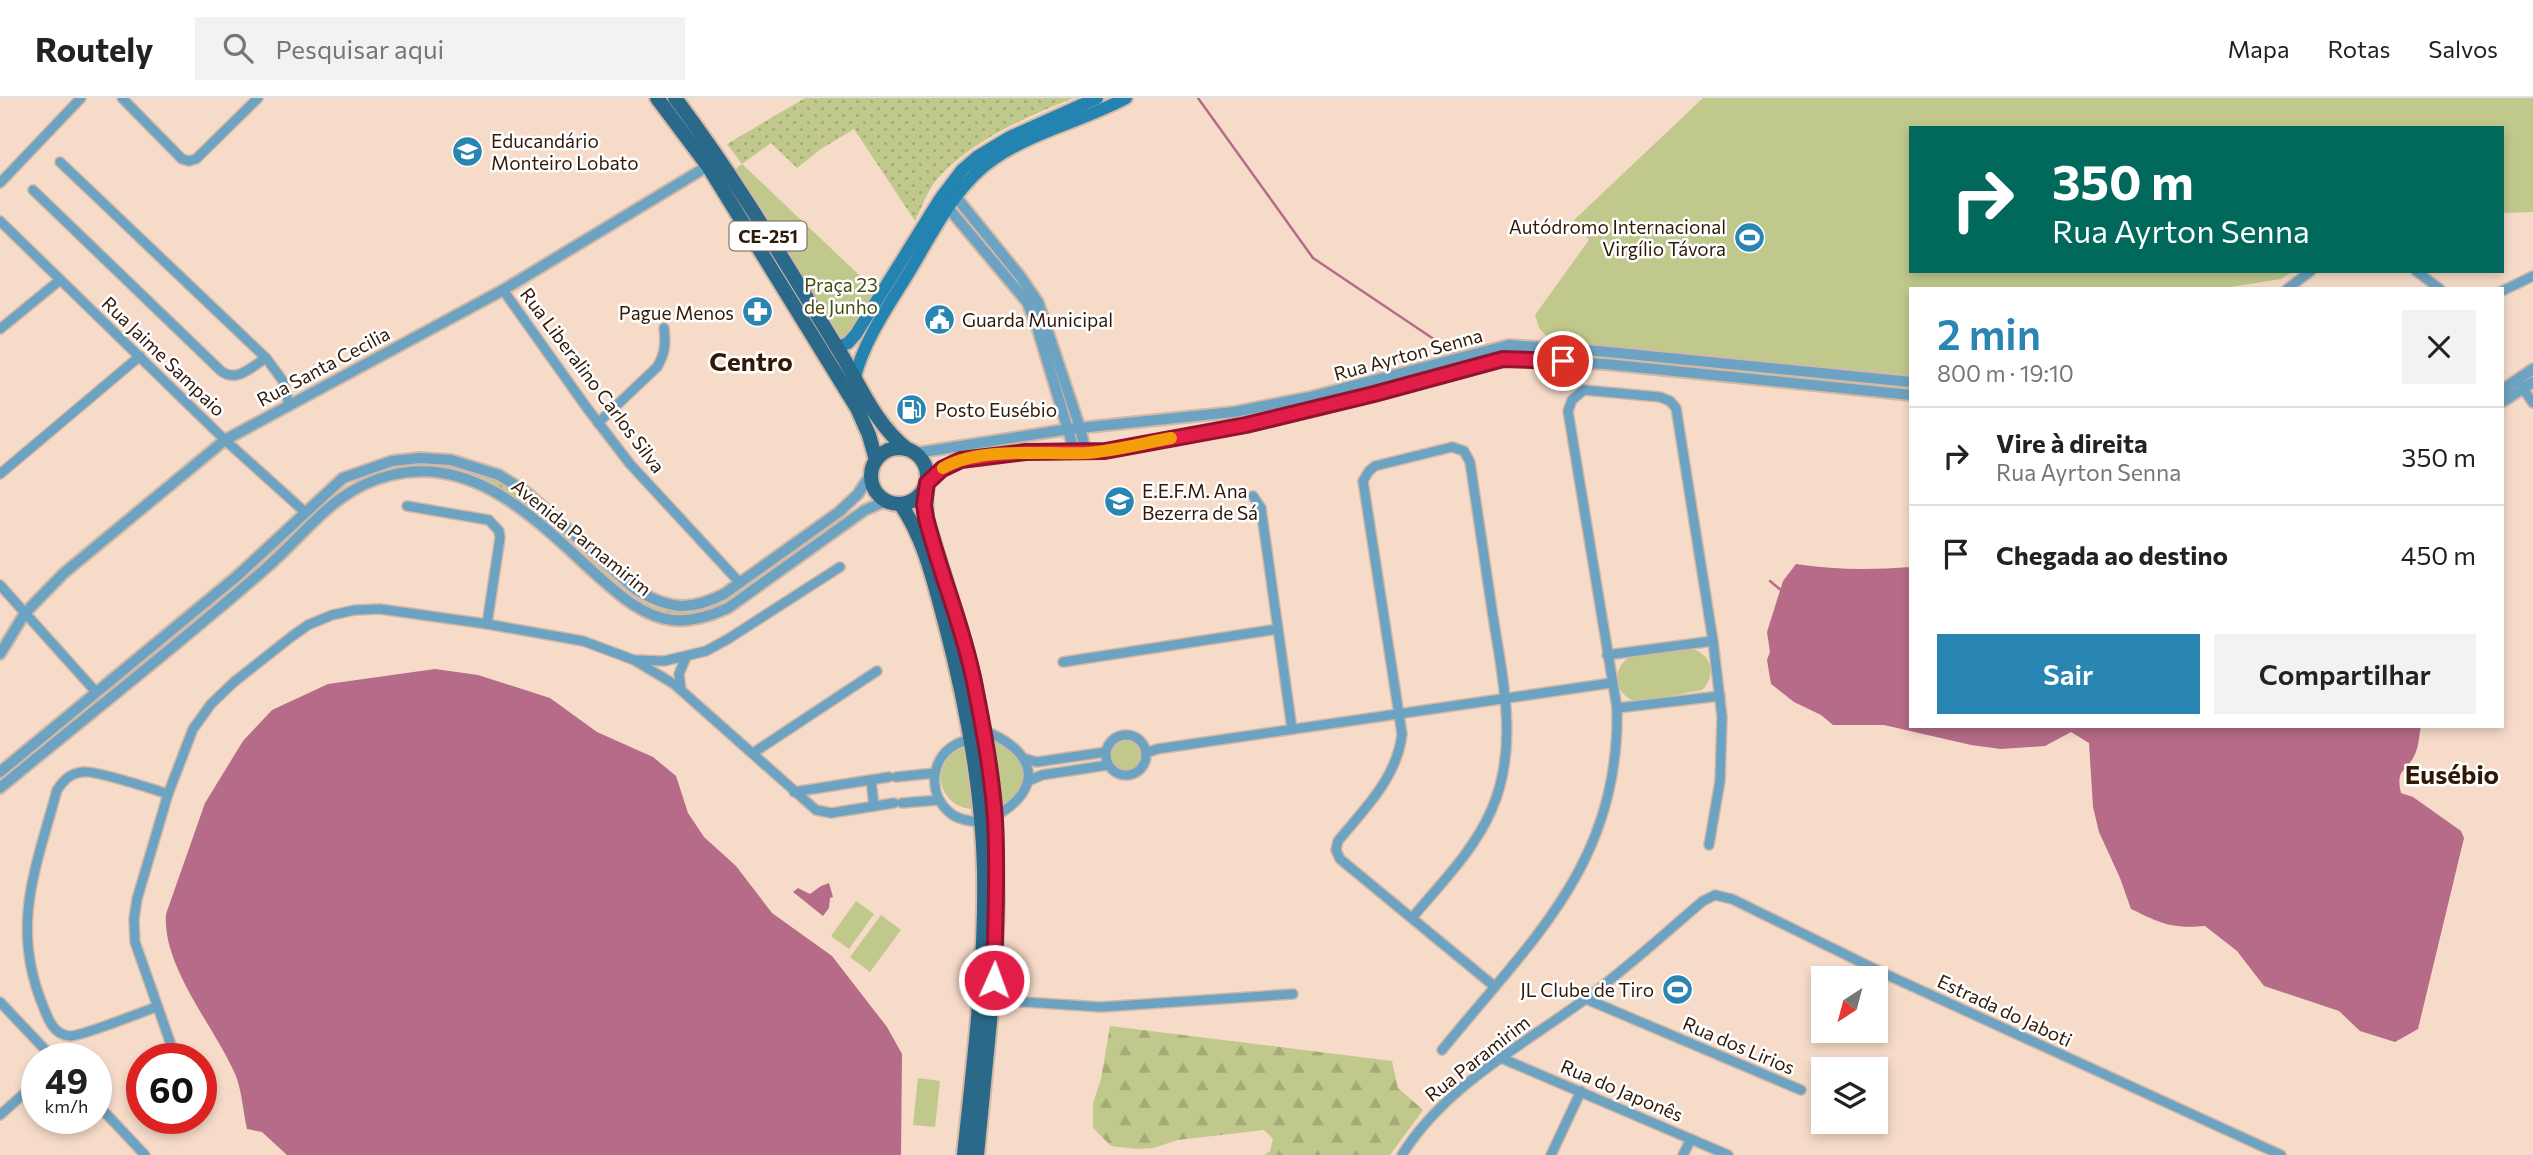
<!DOCTYPE html>
<html lang="pt">
<head>
<meta charset="utf-8">
<style>
  body { margin:0; font-family:Commissioner,sans-serif; background:#f2f2f2; color:#222; height:100vh; display:flex; flex-direction:column; font-size:26px; white-space:nowrap }
  * { box-sizing:border-box; margin:0 }
  p { font-size:23px; color:#767676 }
  .icon { flex:none; width:38px; height:38px; fill:none; stroke:currentColor; stroke-width:2; stroke-linecap:round; stroke-linejoin:round }
  .map { position:relative; flex:1; overflow:hidden }
  .panel { position:absolute; left:1909px; top:189px; width:595px; height:441px; display:flex; flex-direction:column; background:#fff; border-radius:0px; box-shadow:0 4px 10px #0003 }
  .panel>* { flex:none }
  .hud { position:absolute; left:1909px; top:28px; width:595px; height:147px; border-radius:0px; box-shadow:0 4px 10px #0003; background:#00695c; color:#fff; overflow:hidden }
  .needle { width:46px; rotate:216deg }
  .buttons { position:absolute; left:1811px; top:868px; display:grid; gap:14px }
  .buttons a { display:grid; place-items:center; width:77px; height:77px; border-radius:0px; background:#fff; box-shadow:0 4px 10px #0003; font-size:35px }
  .speed { position:absolute; left:21px; top:945px; display:flex; gap:14px; font-size:35px; font-weight:700; text-align:center }
  .speed>* { display:grid; place-content:center; width:91px; height:91px; border-radius:50%; background:#fff; box-shadow:0 4px 10px #0003; line-height:1 }
  .speed small { font-size:18px; font-weight:400 }
  .speed .limit { border:10px solid #d22; background:#fff; color:#111 }
  .pin { position:absolute; display:grid; place-items:center; width:60px; height:60px; color:#fff; margin:-30px; border:4px solid #fff; border-radius:50%; box-shadow:0 2px 7px #0007 }
  .me { position:absolute; width:77px; margin:-38px; rotate:2deg; stroke-linejoin:round; filter:drop-shadow(0 0 5px #0008) }
  .turn { display:flex; align-items:center; gap:24px; height:147px; padding:0 28px; font-size:32px }
  .turn .icon { width:91px; height:91px; stroke-width:2.5 }
  .turn b { display:block; font-size:49px; line-height:60px }
  .round { display:grid; place-items:center; flex:none; width:74px; height:74px; border-radius:0px; background:#f2f2f2 }
  .overview { display:flex; align-items:center; justify-content:space-between; height:119px; padding:0 28px }
  h1 { font-size:42px; font-weight:600; line-height:52px; color:#2985b2 }
  .primary-button { display:flex; gap:14px; margin-top:auto; padding:14px 28px }
  .primary-button a { flex:1; height:80px; border-radius:0px; background:#2985b2; color:#fff; font-size:28px; font-weight:600; line-height:80px; text-align:center }
  .primary-button a+a { background:#f2f2f2; color:#222 }
  ul { padding:0; list-style:none }
  li { display:flex; align-items:center; gap:21px; height:98px; padding:0 28px; border-top:2px solid #e0e0e0 }
  li div { flex:1 }
  li b { display:block; font-size:26px }
  li em { font-style:normal }
  header { display:flex; align-items:center; gap:42px; box-sizing:border-box; height:98px; padding:0 35px; background:#fff; border-bottom:2px solid #e0e0e0 }
  header strong { font-size:33px }
  nav { display:flex; gap:38px; margin-inline-start:auto; font-size:24px }
  .search { width:490px; height:63px; background:#f2f2f2; display:flex; align-items:center; gap:18px; box-sizing:border-box; padding:0 24px; border-radius:0px; color:#767676; font-size:26px }
  .map>svg:first-child { display:block }
</style>
</head>
<body>
<header>
<strong>Routely</strong>
<div class="search"><svg class="icon" aria-label="search" viewBox="0 0 24 24"><circle cx="10" cy="10" r="6"/><path d="M15 15l6 6"/></svg>Pesquisar aqui</div>
<nav><a>Mapa</a><a>Rotas</a><a>Salvos</a></nav>
</header>
<div class="map">
<svg width="2533" height="1057" viewBox="0 0 2533 1057">
  <defs>
    <pattern id="grass-dots" width="8" height="8" patternUnits="userSpaceOnUse" patternTransform="scale(1.75)"><rect width="8" height="8" fill="#c0c88c"/><path d="M2 2h.1M6 6h.1" fill="none" stroke="#a5ab77" stroke-width="1.8" stroke-linecap="round"/></pattern>
    <pattern id="forest-firs" width="22" height="20" patternUnits="userSpaceOnUse" patternTransform="scale(1.75)"><rect width="22" height="20" fill="#c0c88c"/><path d="M5 1l3.5 6h-7zM16 11l3.5 6h-7z" fill="#a5ab77"/></pattern>
  </defs>
  <rect width="100%" height="100%" fill="#f6dbc9"/>
  <g fill="url(#grass-dots)">
    <path d="M805,0h269c-48,19 -100,41 -136,80 -10,11 -16,29 -23,43l-61,-92 -33,20 -24,19 -26,-25 -29,21 -15,-20z"/>
    <path d="M405,364c15,0 30,0 45,1 47,6 86,45 121,75l-5,4 -60,-51 -35,-16 -20,-6 -42,-2 -58,15 -18,13 -52,55 -45,39 -236,195v-7l238,-197 100,-96z"/>
    <path d="M588,457c22,20 50,53 82,55 13,0 50,-15 65,-19l2,5c-72,43 -99,9 -154,-37z"/>
  </g>
  <polygon fill="url(#forest-firs)" points="1110,928 1392,963 1398,990 1423,1012 1390,1057 1264,1057 1270,1053 1273,1041 1264,1032 1178,1042 1153,1050 1137,1051 1111,1048 1093,1030 1093,1005 1101,981"/>
  <g fill="#c0c88c">
    <polygon points="1703,0 2533,0 2533,114 2503,115 2502,30 1911,30 1911,173 2293,173 2281,181 2218,191 1911,191 1911,277 1551,243 1539,230 1535,217 1589,142 1574,122"/>
    <polygon points="742,66 875,192 847,240 836,240 733,73"/>
    <path d="M1689,550c22,5 29,26 13,42l-66,12c-21,-8 -26,-30 -8,-44z"/>
    <circle cx="1125" cy="657" r="15"/>
    <path d="M996,644c33,7 38,48 6,62l-3,-1 -6,-58z"/>
    <path d="M962,650l3,1 8,58 -3,2c-34,-5 -40,-47 -8,-61z"/>
    <polygon points="856,803 874,816 849,851 831,838"/>
    <polygon points="881,817 901,832 870,874 850,859"/>
    <polygon points="918,980 940,983 935,1029 913,1027"/>
  </g>
  <g fill="#b66b89">
    <path d="M1796,466c39,6 76,6 115,3v159h510c-2,9 -2,20 -6,28 -8,19 -20,13 -14,39l12,4 48,34 3,7 -46,191 -23,13 -35,-11 -21,-20 -75,-25 -27,-35 -32,-25c-34,3 -45,-3 -74,-17l-11,-31 -21,-46 -6,-25 -4,-64 -18,-11 -26,14 -44,3 -30,-4 -87,-20h-51l-12,-10 -27,-13 -23,-18 -4,-24 3,-8 -3,-20 16,-51z"/>
    <path d="M435,571l43,6 72,23 47,34 56,25 23,19 12,37 16,24 32,29 36,47 60,43 55,71 15,27 -1,101h-614l-25,-23 -15,-3c-4,-17 -5,-37 -11,-53 -21,-49 -74,-109 -70,-162l39,-111 38,-62 29,-31 56,-26z"/>
    <polygon points="829,785 833,799 830,800 829,810 823,818 793,794 798,790 810,796 821,788"/>
  </g>
  <g fill="none" stroke-linecap="round" stroke-linejoin="round">
    <g stroke="#b66b89" stroke-width="2.5">
      <polyline points="1198,0 1313,160 1456,256"/>
      <polyline points="1770,483 1782,493"/>
    </g>
    <defs>
      <g id="minor">
        <polyline points="122,0 182,61 189,63 196,61 258,0"/>
        <polyline points="60,64 266,260 283,283 289,307"/>
        <polyline points="0,85 81,0"/>
        <path d="M33,92l188,181c16,12 30,-4 45,-13"/>
        <polyline points="0,123 225,342 306,415"/>
        <polyline points="2416,173 2440,191"/>
        <polyline points="2287,191 2311,173"/>
        <polyline points="503,192 587,310 630,366 740,485"/>
        <polyline points="2502,193 2533,178"/>
        <polyline points="0,231 60,182"/>
        <polyline points="2520,286 2533,305"/>
        <path d="M598,325l59,-56c8,-13 9,-23 7,-39"/>
        <polyline points="0,376 140,258"/>
        <polyline points="1253,398 1261,410 1292,631"/>
        <polyline points="407,408 489,422 499,433 500,440 487,526"/>
        <polyline points="0,487 96,594"/>
        <polyline points="1607,557 1713,543"/>
        <polyline points="637,562 664,563 706,553 728,541 840,469"/>
        <polyline points="1063,564 1278,531"/>
        <polyline points="681,592 679,576 686,559"/>
        <polyline points="1617,610 1720,598"/>
        <path d="M982,632c52,19 66,57 12,87"/>
        <circle cx="1126" cy="657" r="20"/>
        <path d="M971,641c-5,2 -12,3 -16,6 -25,14 -27,49 -6,67 9,8 21,9 32,10"/>
        <polyline points="753,655 877,573"/>
        <polyline points="1146,655 1157,651 1611,585"/>
        <polyline points="1026,661 1037,664 1106,654"/>
        <polyline points="896,679 935,675"/>
        <polyline points="871,682 874,708"/>
        <polyline points="1028,683 1042,677 1108,667"/>
        <polyline points="794,694 889,679"/>
        <polyline points="902,705 939,702"/>
        <path d="M1412,820c28,-34 61,-66 79,-107 29,-64 11,-135 1,-201 -7,-49 -15,-99 -22,-148l-6,-11 -12,-4 -77,19 -6,5 -6,10 39,253c-5,44 -37,74 -64,107l-2,9 4,9 154,127"/>
        <polyline points="1586,901 1801,992"/>
        <polyline points="992,902 1101,909 1293,896"/>
        <polyline points="0,904 54,961"/>
        <path d="M157,909c-17,5 -73,29 -87,29 -17,-1 -22,-18 -27,-30 -33,-80 -7,-138 14,-216 6,-9 13,-17 26,-18 13,-2 69,17 85,22"/>
        <path d="M1442,952c91,-112 178,-187 175,-342l-49,-297 4,-11 12,-10 76,7 10,4 6,7 37,233 9,76 -2,64 -11,64"/>
        <polyline points="1501,960 1728,1057"/>
        <polyline points="176,961 135,844 134,821 137,801 168,696 193,631 211,606 234,584 291,539 308,527 332,517 355,512 380,511 487,526 583,543 634,562 674,586 816,712 831,715 894,705"/>
        <polyline points="96,1005 145,1057"/>
        <polyline points="0,1017 37,984"/>
        <path d="M1402,1057c42,-68 119,-109 182,-155 41,-30 80,-66 119,-99l12,-6 17,4 151,74 398,182"/>
        <polyline points="1551,1057 1581,993"/>
        <polyline points="1683,1057 1691,1041"/>
      </g>
      <g id="tertiary">
        <polyline points="952,94 1020,178 1038,204 1080,330 1086,355"/>
        <polyline points="945,106 1027,204 1037,229 1075,355"/>
        <polyline points="2502,292 2533,271"/>
        <polyline points="2502,304 2533,284"/>
        <polyline points="916,355 1069,331 1234,314 1269,307 1310,299 1509,247 1598,253 1911,284"/>
        <polyline points="927,385 941,371 961,362 1026,354 1105,353 1246,327 1374,296 1503,261 1605,266 1911,297"/>
        <polyline points="0,556 25,515 64,475 225,342 503,192 708,68"/>
        <path d="M0,674l236,-195 107,-99 49,-17 28,-3 31,2 48,15 27,17 109,97c33,20 54,23 89,5l115,-82 19,-18 13,-20"/>
        <path d="M0,690c88,-73 179,-144 265,-219 43,-37 68,-80 126,-94 87,-21 150,50 208,102 20,18 45,40 73,43 20,2 38,-4 56,-12l137,-98 21,-9"/>
      </g>
      <g id="secondary">
        <polyline points="838,249 848,245 856,236 940,101 962,72 977,59 1010,39 1097,0"/>
        <path d="M855,279c9,-36 32,-69 51,-100 25,-40 48,-92 89,-119 40,-27 88,-37 131,-60"/>
      </g>
      <g id="primary">
        <polyline points="657,0 708,68 857,310 869,337 876,362"/>
        <path d="M675,0c60,79 111,166 163,251 22,35 36,74 69,100"/>
        <circle cx="899" cy="378" r="28"/>
        <polyline points="925,390 926,420 961,533 974,583 994,719 997,804 994,882 977,1057"/>
        <path d="M901,407c24,35 33,78 44,118 21,80 37,163 39,246 2,96 -10,191 -20,286"/>
      </g>
    </defs>
    <use href="#minor" stroke="#d3b8a6" stroke-width="12"/>
    <use href="#tertiary" stroke="#d3b8a6" stroke-width="14"/>
    <use href="#secondary" stroke="#d3b8a6" stroke-width="16"/>
    <use href="#primary" stroke="#d3b8a6" stroke-width="18"/>
    <use href="#minor" stroke="#6da3c2" stroke-width="9"/>
    <use href="#tertiary" stroke="#6da3c2" stroke-width="10"/>
    <use href="#secondary" stroke="#2383b1" stroke-width="12"/>
    <use href="#primary" stroke="#2a698a" stroke-width="14"/>
  </g>
  <g fill="none" stroke-linecap="round" stroke-linejoin="round">
    <defs>
      <path id="route" d="M994,882c1,-54 4,-107 1,-160 -3,-46 -12,-93 -21,-138 -11,-56 -34,-108 -48,-164l-2,-13 3,-22 15,-14 19,-9 65,-8 79,-1 141,-26 128,-31 129,-35 60,2"/>
    </defs>
    <use href="#route" stroke="#92132f" stroke-width="18"/>
    <use href="#route" stroke="#e11d48" stroke-width="12"/>
    <path stroke="#f59e0b" stroke-width="12" d="M943,370c36,-22 102,-13 143,-15 28,-2 57,-10 85,-15"/>
  </g>
  <defs>
    <symbol id="school-disc" viewBox="-11 -11 22 22"><circle r="9.5" fill="#2985b2" stroke="#fff"/><path d="M0-5L7-2L0 1L-7-2ZM-4 1L0 2.5L4 1V4Q0 6-4 4Z" fill="#fff"/></symbol>
    <symbol id="stadium-disc" viewBox="-11 -11 22 22"><circle r="9.5" fill="#2985b2" stroke="#fff"/><path d="M0-5a6.5 5 0 1 0 0 10a6.5 5 0 1 0 0-10ZM-3.5-1.8h7v3.6h-7Z" fill="#fff"/></symbol>
    <symbol id="pharmacy-disc" viewBox="-11 -11 22 22"><circle r="9.5" fill="#2985b2" stroke="#fff"/><path d="M-2-6h4v4h4v4h-4v4h-4v-4h-4v-4h4Z" fill="#fff"/></symbol>
    <symbol id="civic-disc" viewBox="-11 -11 22 22"><circle r="9.5" fill="#2985b2" stroke="#fff"/><path d="M-.6-6.5H3V-4.5H.6V-3L4-1V1h2V6H-6V1h2V-1L-.6-3ZM-1.2 2.5V6h2.4V2.5Z" fill="#fff"/></symbol>
    <symbol id="fuel-disc" viewBox="-11 -11 22 22"><circle r="9.5" fill="#2985b2" stroke="#fff"/><path d="M-5.5-6h7V0h2V4h1.3V-2.5L3-4.5l.8-.8L6-3V5H2.5V1h-1V6h-7ZM-4.2-4.7v3.2H.2V-4.7Z" fill="#fff"/></symbol>
  </defs>
  <g fill-rule="evenodd">
    <use href="#school-disc" x="450" y="36" width="35" height="35"/>
    <use href="#stadium-disc" x="1732" y="122" width="35" height="35"/>
    <use href="#pharmacy-disc" x="740" y="196" width="35" height="35"/>
    <use href="#civic-disc" x="922" y="204" width="35" height="35"/>
    <use href="#fuel-disc" x="894" y="294" width="35" height="35"/>
    <use href="#school-disc" x="1102" y="386" width="35" height="35"/>
    <use href="#stadium-disc" x="1660" y="874" width="35" height="35"/>
  </g>
  <g text-anchor="middle" dominant-baseline="central" stroke-width="5" stroke-linejoin="round" paint-order="stroke">
    <rect fill="#fff" stroke="#6f5e51" stroke-width="2" x="729.5" y="123.5" width="77" height="29" rx="5"/>
    <g font-size="18" font-weight="bold" fill="#311907">
      <text x="768" y="138">CE-251</text>
    </g>
    <g font-size="19" fill="#311907" stroke="#fff" text-anchor="start">
      <text x="491" y="42">Educandário<tspan x="491" dy="22">Monteiro Lobato</tspan></text>
      <text x="1726" y="128" text-anchor="end">Autódromo Internacional<tspan x="1726" dy="22">Virgílio Távora</tspan></text>
      <text x="734" y="214" text-anchor="end">Pague Menos</text>
      <text x="962" y="221">Guarda Municipal</text>
      <text x="935" y="311">Posto Eusébio</text>
      <text x="1142" y="392">E.E.F.M. Ana<tspan x="1142" dy="22">Bezerra de Sá</tspan></text>
      <text x="1654" y="891" text-anchor="end">JL Clube de Tiro</text>
    </g>
    <g font-size="19" fill="#464c11" stroke="#fff">
      <text x="841" y="186">Praça 23<tspan x="841" dy="22">de Junho</tspan></text>
    </g>
    <g font-size="19" fill="#311907" stroke="#fff">
      <text transform="translate(1408 256) rotate(-15)">Rua Ayrton Senna</text>
      <text transform="translate(164 258) rotate(44)">Rua Jaime Sampaio</text>
      <text transform="translate(323 268) rotate(-28)">Rua Santa Cecilia</text>
      <text transform="translate(593 282) rotate(53)">Rua Liberalino Carlos Silva</text>
      <text transform="translate(582 439) rotate(39)">Avenida Parnamirim</text>
      <text transform="translate(2005 912) rotate(25)">Estrada do Jaboti</text>
      <text transform="translate(1739 947) rotate(23)">Rua dos Lirios</text>
      <text transform="translate(1477 960) rotate(-38)">Rua Paramirim</text>
      <text transform="translate(1622 992) rotate(23)">Rua do Japonês</text>
    </g>
    <g font-size="26" font-weight="bold" fill="#311907" stroke="#fff">
      <text x="751" y="262">Centro</text>
      <text x="2452" y="675">Eusébio</text>
    </g>
  </g>
</svg>
<div class="buttons">
<a><svg class="needle" viewBox="-14 -14 28 28"><path d="M0-13l5 13h-10z" fill="#e53935"/><path d="M0 13l5-13h-10z" fill="#767676"/></svg></a>
<a><svg class="icon" aria-label="layers" viewBox="0 0 24 24"><path d="M12 4l9 5-9 5-9-5zM3 14l9 5 9-5"/></svg></a>
</div>
<div class="speed"><div>49<small>km/h</small></div><div class="limit">60</div></div>
<div class="pin" style="left:1563px;top:263px;background:#d93025"><svg class="icon" aria-label="arrive" viewBox="0 0 24 24"><path d="M6 21V4h12l-3 4 3 4H6"/></svg></div>
<svg class="me" style="left:994px;top:882px" viewBox="-20 -20 40 40"><circle r="17" fill="#e11d48" stroke="#fff" stroke-width="3"/><path d="M0-11L8 9 0 5-8 9z" fill="#fff"/></svg>
<div class="hud">
<div class="turn"><svg class="icon" aria-label="right" viewBox="0 0 24 24"><path d="M7 20v-9h11M14 6l5 5-5 5"/></svg><div><b>350 m</b>Rua Ayrton Senna</div></div>
</div>
<section class="panel">
<div class="overview"><div><h1>2 min</h1><p>800 m · 19:10</p></div><a class="round"><svg class="icon" aria-label="close" viewBox="0 0 24 24"><path d="M6 6l12 12M18 6L6 18"/></svg></a></div>
<ul>
<li><svg class="icon" aria-label="right" viewBox="0 0 24 24"><path d="M7 20v-9h11M14 6l5 5-5 5"/></svg><div><b>Vire à direita</b><p>Rua Ayrton Senna</p></div><em>350 m</em></li>
<li><svg class="icon" aria-label="arrive" viewBox="0 0 24 24"><path d="M6 21V4h12l-3 4 3 4H6"/></svg><div><b>Chegada ao destino</b></div><em>450 m</em></li>
</ul>
<div class="primary-button"><a>Sair</a><a>Compartilhar</a></div>
</section>
</div>
</body>
</html>
